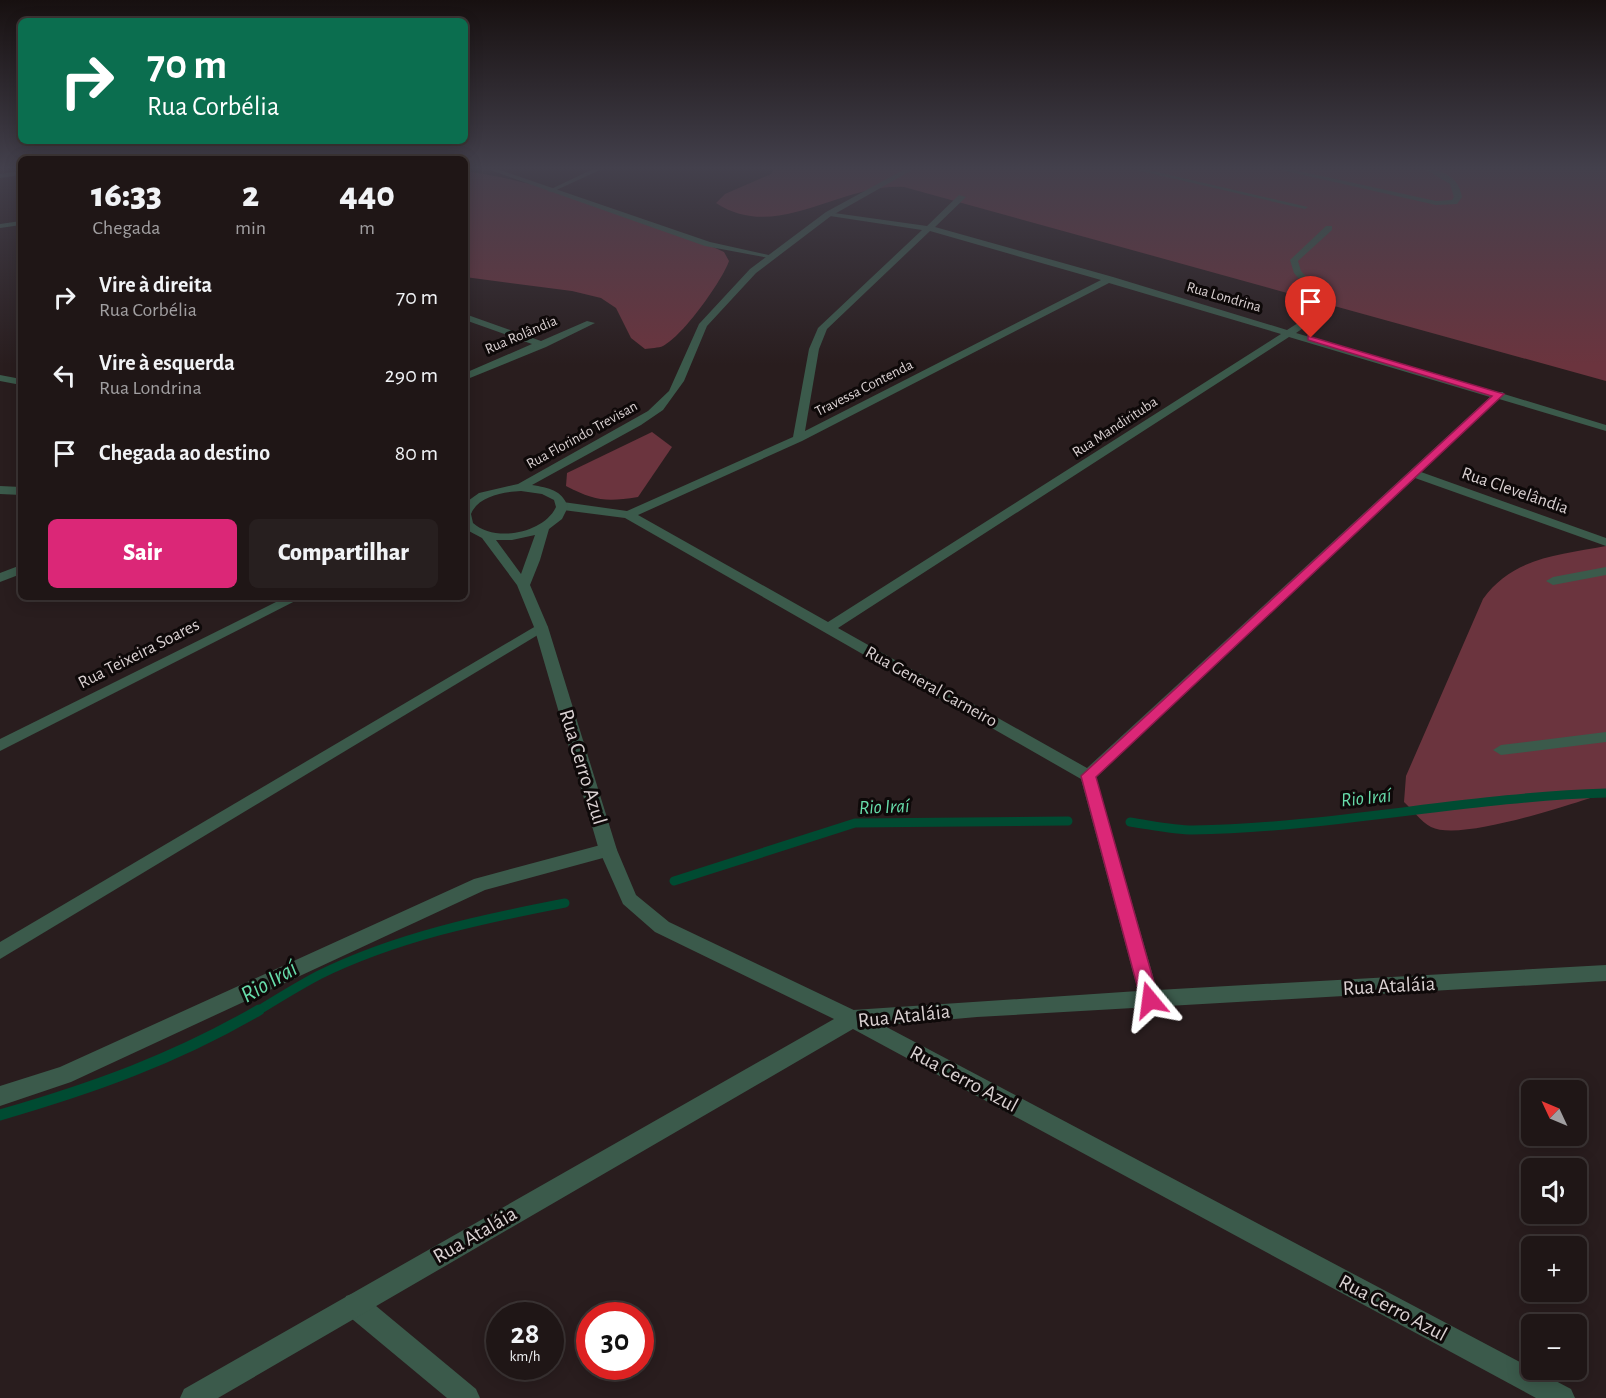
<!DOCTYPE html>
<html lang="pt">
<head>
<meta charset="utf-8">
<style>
  body { margin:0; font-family:"Alegreya Sans",sans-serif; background:#271f1f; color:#f1f3f6; height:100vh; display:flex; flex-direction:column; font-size:22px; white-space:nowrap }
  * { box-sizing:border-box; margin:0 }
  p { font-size:20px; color:#a19fa1 }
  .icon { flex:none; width:33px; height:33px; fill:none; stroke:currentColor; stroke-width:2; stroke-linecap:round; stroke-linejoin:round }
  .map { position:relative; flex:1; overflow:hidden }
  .sheet { position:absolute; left:18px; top:156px; width:450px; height:444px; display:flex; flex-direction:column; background:#1f1616; border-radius:9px; box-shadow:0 3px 15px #0003,0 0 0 2px #3c3535 }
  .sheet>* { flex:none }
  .top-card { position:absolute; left:18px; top:18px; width:450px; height:126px; border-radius:9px; box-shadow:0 3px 15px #0003,0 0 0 2px #3c3535; background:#0b6e4f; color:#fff; overflow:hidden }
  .needle { width:39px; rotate:314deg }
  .tools { position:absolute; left:1521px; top:1080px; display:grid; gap:12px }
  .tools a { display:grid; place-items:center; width:66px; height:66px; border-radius:9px; background:#1f1616; box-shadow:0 3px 15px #0003,0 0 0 2px #3c3535; font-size:30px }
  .speed { position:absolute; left:486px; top:1302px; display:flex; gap:12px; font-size:30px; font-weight:700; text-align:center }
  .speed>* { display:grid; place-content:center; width:78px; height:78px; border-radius:50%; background:#1f1616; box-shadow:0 3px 15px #0003,0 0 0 2px #3c3535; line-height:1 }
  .speed small { font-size:15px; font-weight:400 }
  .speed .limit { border:9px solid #d22; background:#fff; color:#111 }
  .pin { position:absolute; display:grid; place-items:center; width:51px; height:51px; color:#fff; margin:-62px -26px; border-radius:50% 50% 50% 0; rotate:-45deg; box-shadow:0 0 6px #0007 }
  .pin .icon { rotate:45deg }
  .me { position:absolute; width:66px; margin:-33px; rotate:344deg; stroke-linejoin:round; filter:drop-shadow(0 0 4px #0008) }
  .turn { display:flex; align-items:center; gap:21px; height:126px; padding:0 30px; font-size:27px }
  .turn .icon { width:78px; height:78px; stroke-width:2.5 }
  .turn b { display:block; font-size:42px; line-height:51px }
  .eta { display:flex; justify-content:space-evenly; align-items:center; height:102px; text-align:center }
  .eta b { font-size:36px; font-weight:800; line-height:42px }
  .cta { display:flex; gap:12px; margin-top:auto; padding:12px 30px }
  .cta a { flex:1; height:69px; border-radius:9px; background:#db2777; color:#fff; font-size:24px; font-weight:800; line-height:69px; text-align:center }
  .cta a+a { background:#271f1f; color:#f1f3f6 }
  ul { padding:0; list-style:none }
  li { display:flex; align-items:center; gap:18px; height:78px; padding:0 30px }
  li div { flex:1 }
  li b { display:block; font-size:22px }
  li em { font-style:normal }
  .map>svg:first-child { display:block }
</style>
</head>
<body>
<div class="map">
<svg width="1606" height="1398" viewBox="0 0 1606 1398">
  <rect width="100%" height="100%" fill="#291d1e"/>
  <g fill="#6b343e">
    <path d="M774,169h832v212l-702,-194c-64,-4 -127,56 -188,16l9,-9 46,-20z"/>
    <path d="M465,171c81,11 158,44 235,70l24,11 5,9c-7,20 -46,75 -66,85 -4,2 -13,2 -18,3l-14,-11 -15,-30 -15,-10 -29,-7 -107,-14z"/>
    <path d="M652,432l20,15 -34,50c-32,5 -43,4 -72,-11l1,-13z"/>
    <path d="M1606,546v247c-35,11 -145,49 -175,34 -10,-5 -19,-18 -27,-25l2,-26 77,-177c30,-42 76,-44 123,-53z"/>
  </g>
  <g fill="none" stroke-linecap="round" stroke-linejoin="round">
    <g stroke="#004b32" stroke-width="9">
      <path d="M1130,822c21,3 43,8 63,8 138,-2 275,-33 413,-37"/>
      <polyline points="674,881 855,823 1068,821"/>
      <path d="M256,1012c21,-13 42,-26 63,-37 77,-38 163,-56 246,-72"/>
    </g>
    <path stroke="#004b32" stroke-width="11" d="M0,1115c93,-27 175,-56 259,-105"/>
    <g fill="#3b5a4b" fill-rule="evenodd">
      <polygon points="593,169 602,169 552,192 547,191"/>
      <polygon points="1132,169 1144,169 1308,207 1305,209"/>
    </g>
    <g fill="#3b5a4b" fill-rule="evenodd">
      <polygon points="487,169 497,169 710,242 773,256 769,258 705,246"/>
      <path d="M1277,169h13l146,32 16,-1 2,-3 -4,-13 -25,-15c18,0 34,9 37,28l-5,7 -21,1z"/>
      <polygon points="21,171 21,175 0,178 0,174"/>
      <path d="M959,195l7,2 -31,30 178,50 174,53 22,-14 12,-12 -27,-31 -4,-13 36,-34h6v4l-34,31 3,10 30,33 -16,16 -19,13 199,59h8l1,2 102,31v6l-107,-32 -78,73 185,66v8l-191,-68 -319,299 61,213 449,-25v16l-629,36 -124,11 -7,-3 -3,-6 3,-6 7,-3 285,-19 -57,-212 -456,-261 -62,-8 -6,-4 6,-4 64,9 166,-74 16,-88 9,-21 104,-98 -92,-14 -3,-4 100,14zM930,231l171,49 -296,151 14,-82 8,-20zM1109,283l172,51 -453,288 -190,-107 164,-74zM1289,337l201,60 -403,371 -249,-140z"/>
      <polygon points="21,221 21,225 0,228 0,224"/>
      <polygon points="465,314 541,341 587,321 595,323 546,347 465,380 465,373 532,344 465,320"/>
      <polygon points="0,375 21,379 21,385 0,381"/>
      <polygon points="21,565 21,574 0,582 0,573"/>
      <polygon points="1606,567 1606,575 1553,585 1546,581 1553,577"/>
      <polygon points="286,597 303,597 0,751 0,739"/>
      <polygon points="541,623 548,627 546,630 0,959 0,942"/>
      <polygon points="1606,732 1606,742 1501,755 1493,750 1501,745"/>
      <polygon points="608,843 614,845 617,850 614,855 485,890 71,1082 0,1106 0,1086 60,1067 474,879"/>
      <polygon points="355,1293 364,1296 476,1389 480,1398 447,1398 346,1314 343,1305 346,1296"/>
    </g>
    <g fill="#3b5a4b" fill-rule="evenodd">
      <path d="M905,169h9l-83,47 -75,57 -49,53 -23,55 -21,29 -22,15 -109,60c17,3 30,5 36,22l-6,12 -13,10 -9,31 -10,25 18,42 69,223 19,45 33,27 191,91 711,376 4,9h-39l-683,-369 -635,369h-38l4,-9 650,-370 -179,-87 -32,-28 -24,-54 -65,-223 -17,-42 -35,-47 -17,-9v-26l14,-10 39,-9 130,-73 21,-20 30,-67 51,-55 76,-57zM521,491l21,3 12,6 2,7c-12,26 -61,36 -83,16l-2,-9c7,-18 33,-22 50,-23zM535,535l-14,39 -25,-34h16z"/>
      <polygon points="0,486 21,487 21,495 0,494"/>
    </g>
  </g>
  <linearGradient id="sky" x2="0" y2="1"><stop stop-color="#171010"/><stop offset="0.46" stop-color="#43404c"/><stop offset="1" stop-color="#43404c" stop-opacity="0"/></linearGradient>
  <rect width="1606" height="365" fill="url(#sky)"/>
  <polygon fill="#db2777" stroke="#8e194d" stroke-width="1.5" points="1308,336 1504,394 1096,777 1159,1000 1156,1006 1150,1008 1144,1006 1141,1000 1081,776 1492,396 1308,340"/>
  <g text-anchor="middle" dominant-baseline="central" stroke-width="6" stroke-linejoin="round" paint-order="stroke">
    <g font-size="15" fill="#d9d0d1" stroke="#0e0909">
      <text transform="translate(1224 297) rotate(16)">Rua Londrina</text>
      <text transform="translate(521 335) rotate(-23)">Rua Rolândia</text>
      <text transform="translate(864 388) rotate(-27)">Travessa Contenda</text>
      <text transform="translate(1115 427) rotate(-33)">Rua Mandirituba</text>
      <text transform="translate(582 435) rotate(-29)">Rua Florindo Trevisan</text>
    </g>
    <g font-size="18" fill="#d9d0d1" stroke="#0e0909">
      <text transform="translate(1515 491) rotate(19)">Rua Clevelândia</text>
      <text transform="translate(139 654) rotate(-27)">Rua Teixeira Soares</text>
      <text transform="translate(931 687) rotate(29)">Rua General Carneiro</text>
    </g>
    <g font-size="20" font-style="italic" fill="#67dcaa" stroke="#0e0909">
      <text transform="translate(1366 798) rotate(-6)">Rio Iraí</text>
      <text transform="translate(884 807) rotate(-2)">Rio Iraí</text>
    </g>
    <g font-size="21" fill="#d9d0d1" stroke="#0e0909">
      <text transform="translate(583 767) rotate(73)">Rua Cerro Azul</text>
      <text transform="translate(1389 986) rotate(-3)">Rua Ataláia</text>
      <text transform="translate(904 1016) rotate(-6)">Rua Ataláia</text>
      <text transform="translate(964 1079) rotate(28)">Rua Cerro Azul</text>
      <text transform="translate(475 1235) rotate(-30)">Rua Ataláia</text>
      <text transform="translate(1393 1308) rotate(28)">Rua Cerro Azul</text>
    </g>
    <g font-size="24" font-style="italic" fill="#67dcaa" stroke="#0e0909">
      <text transform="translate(269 982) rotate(-30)">Rio Iraí</text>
    </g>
  </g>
</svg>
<div class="tools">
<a><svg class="needle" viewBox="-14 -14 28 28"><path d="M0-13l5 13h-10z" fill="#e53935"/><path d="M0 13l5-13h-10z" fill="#a19fa1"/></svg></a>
<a><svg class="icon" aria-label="sound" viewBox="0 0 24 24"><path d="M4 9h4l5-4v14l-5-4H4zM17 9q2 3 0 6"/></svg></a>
<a>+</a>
<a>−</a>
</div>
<div class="speed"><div>28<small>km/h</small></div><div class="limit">30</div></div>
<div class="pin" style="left:1311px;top:338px;background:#d93025"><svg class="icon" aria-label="arrive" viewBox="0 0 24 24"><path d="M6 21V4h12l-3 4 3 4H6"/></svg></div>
<svg class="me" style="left:1150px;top:1000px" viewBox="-20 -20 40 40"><path d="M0-17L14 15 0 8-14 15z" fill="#db2777" stroke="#fff" stroke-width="4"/></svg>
<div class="top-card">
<div class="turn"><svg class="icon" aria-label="right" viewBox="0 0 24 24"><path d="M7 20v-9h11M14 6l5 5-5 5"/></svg><div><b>70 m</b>Rua Corbélia</div></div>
</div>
<section class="sheet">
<div class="eta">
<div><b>16:33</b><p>Chegada</p></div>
<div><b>2</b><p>min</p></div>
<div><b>440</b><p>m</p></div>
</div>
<ul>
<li><svg class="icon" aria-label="right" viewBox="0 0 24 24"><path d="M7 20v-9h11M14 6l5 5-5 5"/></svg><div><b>Vire à direita</b><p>Rua Corbélia</p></div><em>70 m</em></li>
<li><svg class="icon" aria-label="left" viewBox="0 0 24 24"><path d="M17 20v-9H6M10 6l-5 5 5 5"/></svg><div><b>Vire à esquerda</b><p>Rua Londrina</p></div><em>290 m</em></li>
<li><svg class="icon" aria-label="arrive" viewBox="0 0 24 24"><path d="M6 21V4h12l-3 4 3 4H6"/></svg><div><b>Chegada ao destino</b></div><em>80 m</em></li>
</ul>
<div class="cta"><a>Sair</a><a>Compartilhar</a></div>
</section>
</div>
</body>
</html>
